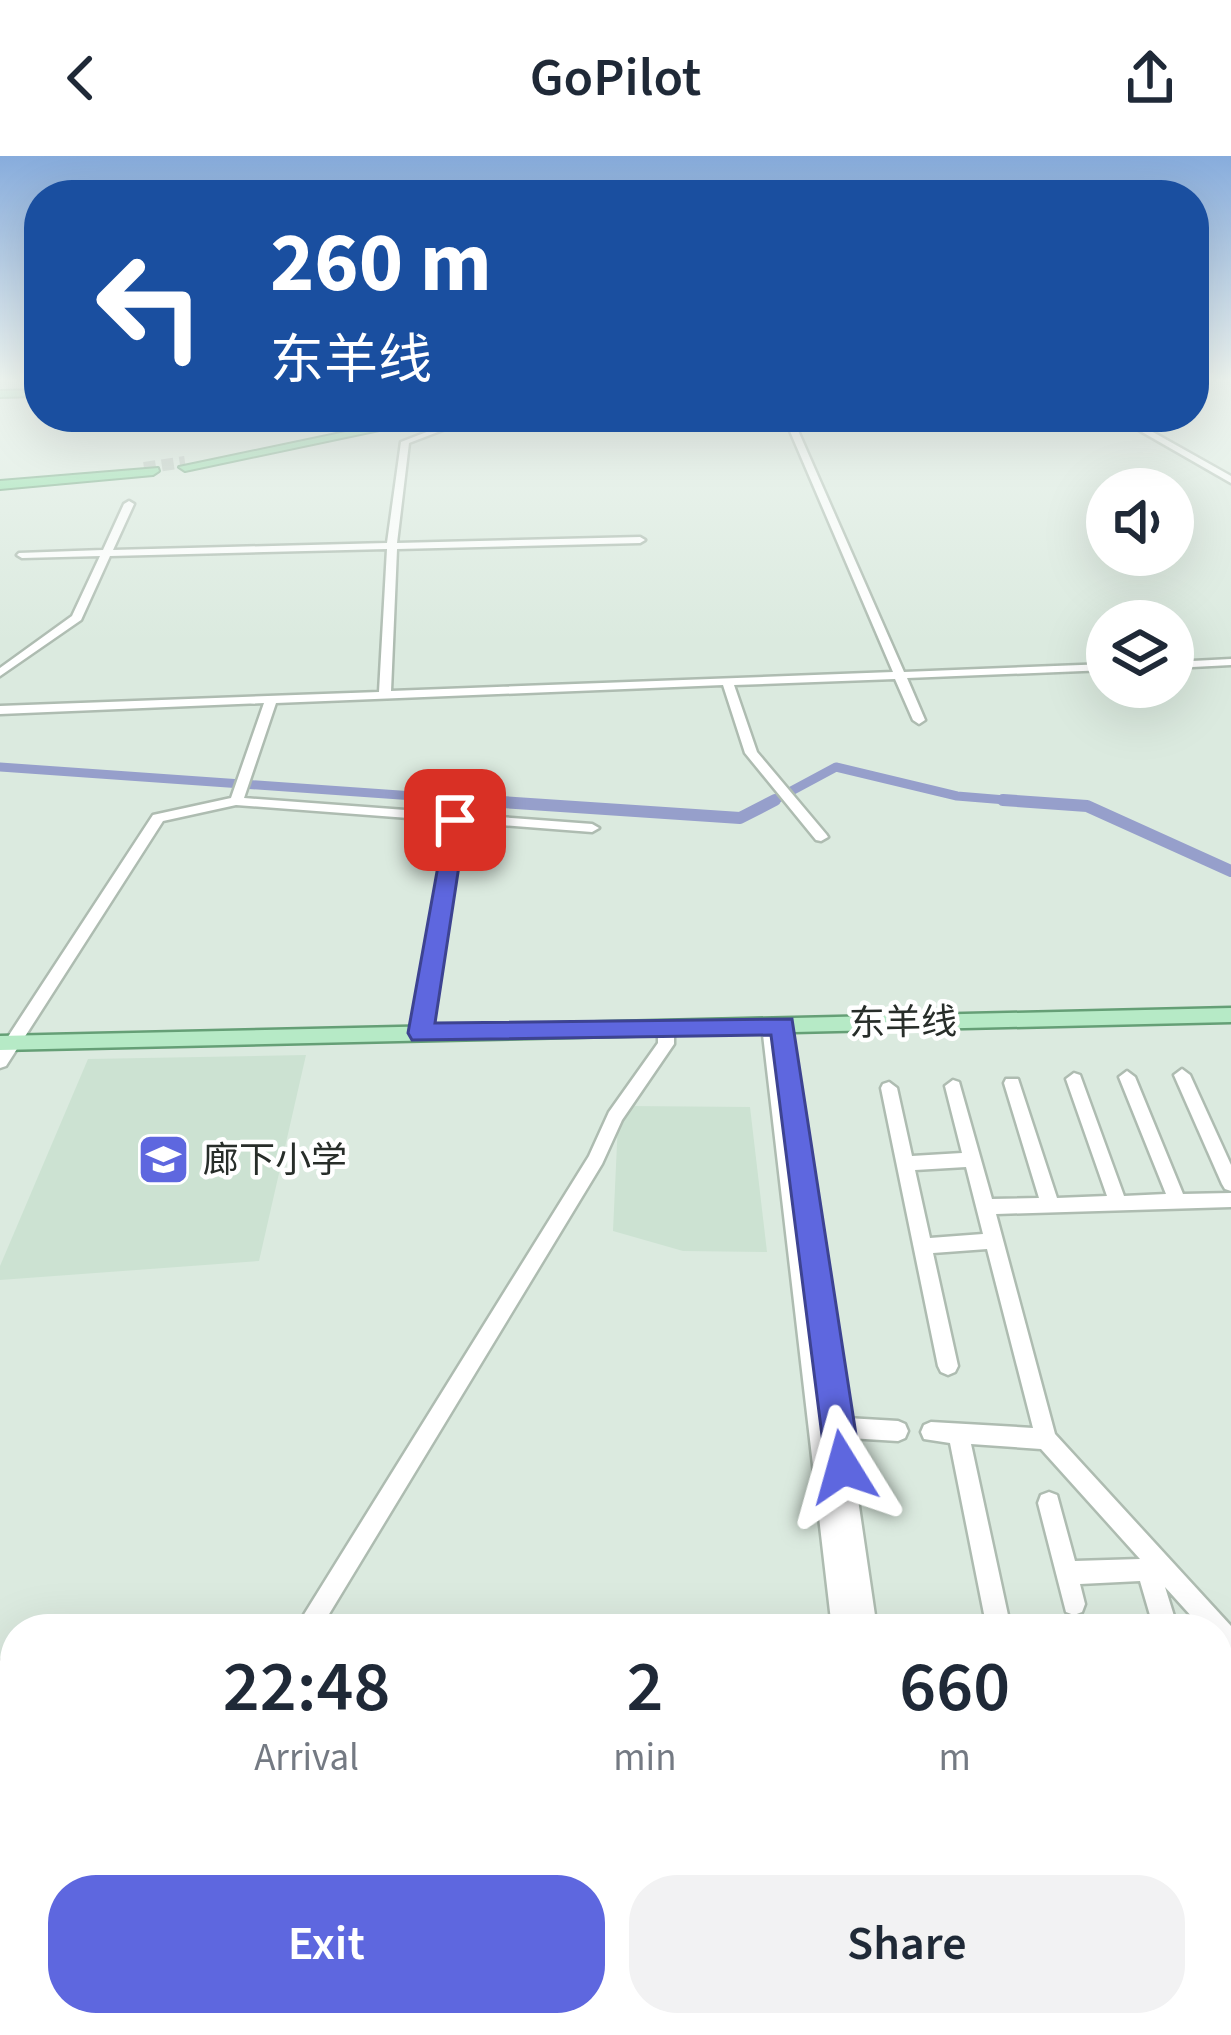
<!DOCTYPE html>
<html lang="en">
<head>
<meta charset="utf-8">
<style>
  body { margin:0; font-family:"Source Sans 3","Noto Sans SC",sans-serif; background:#f2f2f3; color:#1f2937; height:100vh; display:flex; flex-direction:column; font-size:45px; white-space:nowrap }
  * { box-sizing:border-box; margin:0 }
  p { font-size:39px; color:#747a83 }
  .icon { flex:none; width:66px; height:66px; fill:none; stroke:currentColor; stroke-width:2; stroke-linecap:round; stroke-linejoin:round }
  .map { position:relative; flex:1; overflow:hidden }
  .sheet { position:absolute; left:0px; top:1458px; width:1233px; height:423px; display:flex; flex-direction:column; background:#fff; border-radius:48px 48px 0 0; box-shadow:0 12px 48px #0002 }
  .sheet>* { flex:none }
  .guide { position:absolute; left:24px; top:24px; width:1185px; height:252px; border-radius:48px; box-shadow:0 12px 48px #0002; background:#1a4fa0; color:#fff; overflow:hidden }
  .controls { position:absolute; left:1086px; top:312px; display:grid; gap:24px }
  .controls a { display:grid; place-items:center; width:108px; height:108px; border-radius:50%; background:#fff; box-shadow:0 12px 48px #0002; font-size:60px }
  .pin { position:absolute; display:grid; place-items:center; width:102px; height:102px; color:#fff; margin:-51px; border-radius:24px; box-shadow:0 6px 18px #0006 }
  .me { position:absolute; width:132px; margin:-66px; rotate:352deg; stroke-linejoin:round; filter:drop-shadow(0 0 9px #0008) }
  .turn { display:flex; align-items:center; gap:42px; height:252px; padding:0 48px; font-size:54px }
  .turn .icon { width:156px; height:156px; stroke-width:2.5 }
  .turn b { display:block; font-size:84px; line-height:102px }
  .eta { display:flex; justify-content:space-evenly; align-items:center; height:204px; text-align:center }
  .eta b { font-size:72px; font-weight:600; line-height:84px }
  .primary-button { display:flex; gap:24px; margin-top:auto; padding:24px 48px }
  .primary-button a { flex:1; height:138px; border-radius:48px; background:#5e67df; color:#fff; font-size:48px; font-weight:600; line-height:138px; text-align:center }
  .primary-button a+a { background:#f2f2f3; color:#1f2937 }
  header { display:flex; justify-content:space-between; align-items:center; height:156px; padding:0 48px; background:#fff; font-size:54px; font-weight:600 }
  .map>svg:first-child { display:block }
</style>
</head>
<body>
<header><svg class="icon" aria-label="back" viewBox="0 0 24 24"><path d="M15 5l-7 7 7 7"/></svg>GoPilot<svg class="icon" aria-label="share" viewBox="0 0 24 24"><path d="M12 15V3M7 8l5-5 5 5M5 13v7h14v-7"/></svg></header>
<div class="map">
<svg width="1231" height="1879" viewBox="0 0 1231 1879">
  <rect width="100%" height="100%" fill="#dbeadf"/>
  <g fill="#cce2d2">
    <polygon points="306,899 259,1105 0,1124 0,1110 88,903"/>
    <polygon points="630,950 750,951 767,1096 683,1095 613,1075 618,966"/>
  </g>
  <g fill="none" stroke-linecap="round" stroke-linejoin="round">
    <g stroke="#969fcb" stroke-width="9">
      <polyline points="0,611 515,647"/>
      <polyline points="769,647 836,611 957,640 1042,647"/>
    </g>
    <g stroke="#969fcb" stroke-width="12">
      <polyline points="472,644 740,662 775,644"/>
      <polyline points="1003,644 1087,650 1231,715"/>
    </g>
    <polyline stroke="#b7c4bb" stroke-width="12" stroke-dasharray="12 6" stroke-linecap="butt" points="144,312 185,306"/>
    <defs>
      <g id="minor">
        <polygon points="465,261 477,261 409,287 397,387 640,381 645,384 640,387 397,393 391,535 893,516 784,261 792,261 904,516 1107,508 1107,514 907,522 925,564 919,568 913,564 895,523 734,529 757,596 826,678 828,681 821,685 816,684 745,597 723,529 276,547 244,642 592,668 599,672 592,676 461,666 429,877 421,883 413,877 448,665 236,649 163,665 6,910 0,912 0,893 153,659 231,642 264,547 0,558 0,550 379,536 387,393 110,400 81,464 0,520 0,512 72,460 100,400 22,402 17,399 19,397 103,394 124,348 129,345 134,348 113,394 387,387 401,286"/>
        <polygon points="1116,261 1126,261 1231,320 1231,327"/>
        <polygon points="1231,503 1231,509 1173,512 1173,506"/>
        <polygon points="783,863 791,869 847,1262 898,1265 905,1268 908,1275 905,1282 898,1285 849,1282 877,1473 832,1473 762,870 764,866 770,864 776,867"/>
        <polygon points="666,866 674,872 674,888 622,964 602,1008 320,1473 295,1473 589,1000 609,956 658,887 658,872"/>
        <polygon points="1182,913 1190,919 1231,1009 1231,1035 1225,1033 1222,1028 1174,919"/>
        <path d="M1127,915l8,6 48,117 48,-1v14l-235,7 59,220 176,192v30l-13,-9v-18h-15l-38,-42 13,42h-24l-14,-48 -60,3 5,20 -3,8 -8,3 -8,-3 -28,-109 3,-8 8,-3 8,3 18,66 65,-2 -99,-110 -70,-5 40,185h-24l-37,-186 -26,-4 -3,-7 3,-7 7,-3 102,6 -46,-179 -54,4 25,113 -3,6 -7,3 -7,-3 -3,-6 -57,-278 2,-4 6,-2 8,6 15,68 50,-3 -17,-67 8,-6 6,2 33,117 47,-1 -35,-115 2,-4h12l39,119 50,-2 -41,-117 8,-6 6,2 44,121 42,-2 -47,-117zM966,1011l17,67 -53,4 -15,-68z"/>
        <polygon points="0,1505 15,1508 15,1532 0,1529"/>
        <polygon points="1218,1634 1227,1638 1231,1648 1231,1704 1222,1700 1218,1691"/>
        <polygon points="880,1866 908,1866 905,1879 877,1879"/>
      </g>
      <polygon id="major" points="1231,852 1231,866 0,894 0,880"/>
      <g id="highway">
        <polygon points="39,234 39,240 0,241 0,235"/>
        <polygon points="417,261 441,261 185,315 179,311"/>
        <polygon points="158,312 159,315 153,319 0,333 0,325"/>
      </g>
    </defs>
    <use href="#minor" stroke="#aebcb1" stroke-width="5"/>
    <use href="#major" stroke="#659f76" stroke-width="5"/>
    <use href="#highway" stroke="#659f76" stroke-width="4"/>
    <use href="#minor" fill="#fff" fill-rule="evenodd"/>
    <use href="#major" fill="#b6eac6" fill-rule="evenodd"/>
    <use href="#highway" fill="#86dca0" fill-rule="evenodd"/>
  </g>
  <linearGradient id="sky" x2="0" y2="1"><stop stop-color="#87acdc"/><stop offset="0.46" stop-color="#eff6f1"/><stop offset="1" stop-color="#eff6f1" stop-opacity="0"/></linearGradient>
  <rect width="1231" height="485" fill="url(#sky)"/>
  <polygon fill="#5e67df" stroke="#3d4391" stroke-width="3" points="447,660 466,664 435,867 792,863 861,1311 856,1323 843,1328 831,1323 826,1311 771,879 412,884 408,877"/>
  <defs>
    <symbol id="school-square" viewBox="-11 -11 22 22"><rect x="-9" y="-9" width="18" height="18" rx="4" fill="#5e67df" stroke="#fff"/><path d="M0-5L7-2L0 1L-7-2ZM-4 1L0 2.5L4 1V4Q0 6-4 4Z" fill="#fff"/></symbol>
  </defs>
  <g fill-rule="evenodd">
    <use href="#school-square" x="134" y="974" width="59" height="59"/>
  </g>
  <g text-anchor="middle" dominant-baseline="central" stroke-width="9" stroke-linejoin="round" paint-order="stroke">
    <g font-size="36" fill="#272d29" stroke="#fff">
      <text transform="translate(903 867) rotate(-1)">东羊线</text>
    </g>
    <g font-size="36" fill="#272d29" stroke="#fff" text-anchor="start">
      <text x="203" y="1004">廊下小学</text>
    </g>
  </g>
</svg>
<div class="controls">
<a><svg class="icon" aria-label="sound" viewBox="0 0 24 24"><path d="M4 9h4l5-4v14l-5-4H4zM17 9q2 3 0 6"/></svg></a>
<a><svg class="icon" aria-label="layers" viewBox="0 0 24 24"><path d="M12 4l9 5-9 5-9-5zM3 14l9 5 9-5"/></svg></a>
</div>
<div class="pin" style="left:455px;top:664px;background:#d93025"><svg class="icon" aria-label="arrive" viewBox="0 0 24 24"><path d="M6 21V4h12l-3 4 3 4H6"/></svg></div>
<svg class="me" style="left:843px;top:1311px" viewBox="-20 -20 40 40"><path d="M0-17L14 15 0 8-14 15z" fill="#5e67df" stroke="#fff" stroke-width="4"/></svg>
<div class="guide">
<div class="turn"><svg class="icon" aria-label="left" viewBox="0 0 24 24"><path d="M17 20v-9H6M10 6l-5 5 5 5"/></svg><div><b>260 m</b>东羊线</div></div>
</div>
<section class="sheet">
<div class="eta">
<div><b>22:48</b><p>Arrival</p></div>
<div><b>2</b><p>min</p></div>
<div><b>660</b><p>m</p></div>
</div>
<div class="primary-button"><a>Exit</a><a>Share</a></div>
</section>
</div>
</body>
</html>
